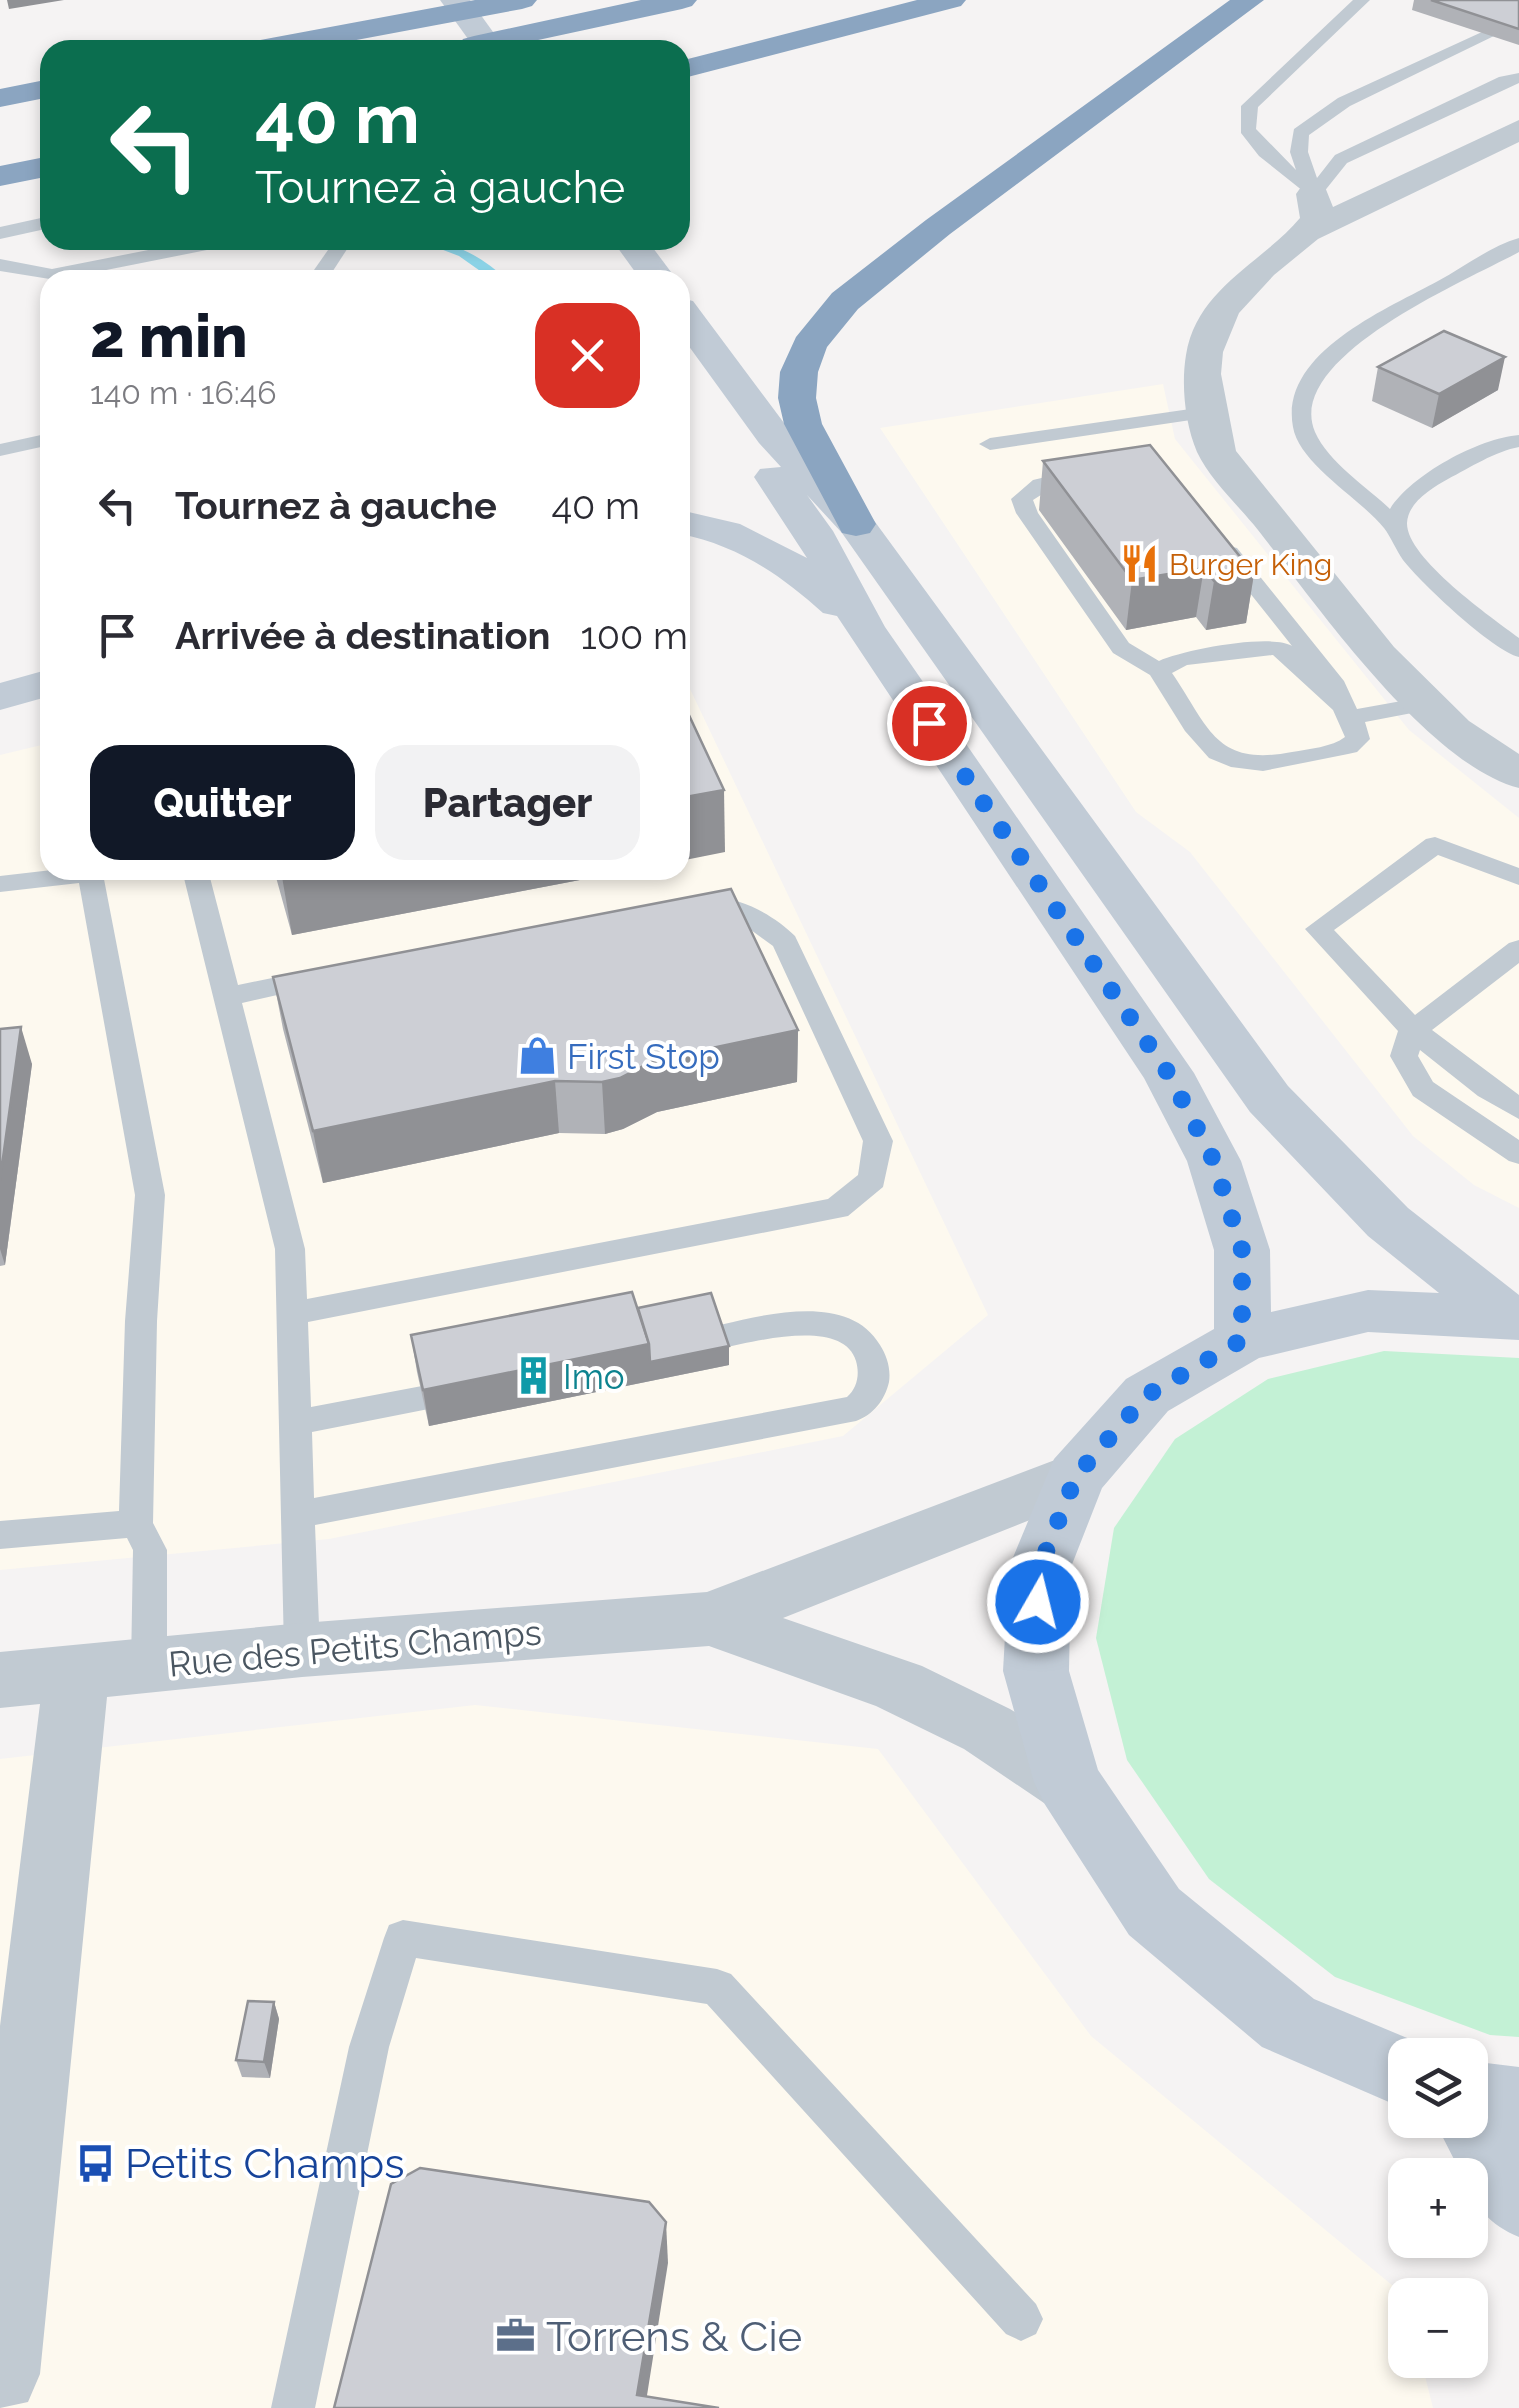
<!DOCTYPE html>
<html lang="fr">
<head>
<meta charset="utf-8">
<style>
  body { margin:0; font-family:Raleway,sans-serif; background:#f2f2f3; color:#2b2b33; height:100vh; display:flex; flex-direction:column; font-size:38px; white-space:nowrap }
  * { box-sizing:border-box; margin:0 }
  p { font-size:32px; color:#7c7c81 }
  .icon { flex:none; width:55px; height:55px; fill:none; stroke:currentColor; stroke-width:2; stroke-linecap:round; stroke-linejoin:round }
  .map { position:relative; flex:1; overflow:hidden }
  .details { position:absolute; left:40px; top:270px; width:650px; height:610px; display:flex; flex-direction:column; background:#fff; border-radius:30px; box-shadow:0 5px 15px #0003 }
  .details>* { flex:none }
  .top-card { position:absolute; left:40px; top:40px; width:650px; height:210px; border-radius:30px; box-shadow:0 5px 15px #0003; background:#0b6e4f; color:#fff; overflow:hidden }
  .buttons { position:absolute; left:1388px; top:2038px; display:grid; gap:20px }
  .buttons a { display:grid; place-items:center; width:100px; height:100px; border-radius:20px; background:#fff; box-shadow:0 5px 15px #0003; font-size:50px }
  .pin { position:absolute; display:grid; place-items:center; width:85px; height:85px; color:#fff; margin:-42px; border:5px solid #fff; border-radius:50%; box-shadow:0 2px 10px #0007 }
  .me { position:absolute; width:110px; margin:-55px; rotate:8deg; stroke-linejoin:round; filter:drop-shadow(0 0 8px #0008) }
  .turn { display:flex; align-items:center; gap:35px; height:210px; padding:0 50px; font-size:45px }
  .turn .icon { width:130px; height:130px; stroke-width:2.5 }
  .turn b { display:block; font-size:70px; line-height:85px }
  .round { display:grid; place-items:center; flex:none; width:105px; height:105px; border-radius:30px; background:#f2f2f3 }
  .head { display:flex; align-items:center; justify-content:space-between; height:170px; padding:0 50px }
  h1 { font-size:60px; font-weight:800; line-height:75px; color:#111827 }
  .action { display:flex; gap:20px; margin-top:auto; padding:20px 50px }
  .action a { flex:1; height:115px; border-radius:30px; background:#111827; color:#fff; font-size:40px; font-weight:800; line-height:115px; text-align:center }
  .action a+a { background:#f2f2f3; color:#2b2b33 }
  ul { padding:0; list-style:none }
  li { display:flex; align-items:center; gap:30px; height:130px; padding:0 50px }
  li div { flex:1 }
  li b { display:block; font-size:38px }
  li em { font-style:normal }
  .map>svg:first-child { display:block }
</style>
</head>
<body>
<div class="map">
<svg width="1519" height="2408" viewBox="0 0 1519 2408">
  <rect width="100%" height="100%" fill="#f5f3f3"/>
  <g fill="#fdf9ef">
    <polygon points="1163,384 1175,439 1409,730 1519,818 1519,1208 1474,1185 1413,1136 1190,852 1136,812 880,428"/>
    <polygon points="680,668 988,1315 843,1436 329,1539 0,1570 0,755 50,743 50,870 680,870"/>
    <polygon points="475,1705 878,1749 1091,2036 1404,2295 1405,2360 1421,2360 1433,2408 0,2408 0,1759"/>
  </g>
  <polygon fill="#c3f1d5" points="1384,1351 1519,1358 1519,2037 1490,2035 1335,1977 1209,1879 1127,1760 1096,1638 1114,1528 1175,1439 1268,1379"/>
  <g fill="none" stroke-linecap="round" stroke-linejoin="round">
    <path fill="#90daee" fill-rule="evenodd" d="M417,240c35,0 65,16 90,40h-14l-34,-24z"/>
    <g fill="#c1cad2" fill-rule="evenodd">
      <polygon points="1353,0 1370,0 1258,107 1256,129 1296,170 1290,152 1294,129 1338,98 1482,32 1496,35 1350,106 1309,135 1308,152 1317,178 1335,155 1499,77 1519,73 1519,83 1347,163 1319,198 1313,199 1259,156 1241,133 1241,106"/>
      <polygon points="50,216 50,228 0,239 0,227"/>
      <path d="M1519,238v14c-51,28 -236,105 -204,180 13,30 52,55 75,77 21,-34 89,-71 129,-74v12c-23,4 -50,21 -71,32 -16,9 -40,23 -41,44 -1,35 85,95 112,115v19c-26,-6 -98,-74 -116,-97 -7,-10 -12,-23 -19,-32 -23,-29 -85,-64 -91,-101 -14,-74 94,-118 145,-146 26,-14 53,-35 81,-43z"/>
      <polygon points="199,240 236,240 227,246 56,280 0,271 0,259 52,269"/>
      <polygon points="335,240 353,240 327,280 307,280"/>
      <polygon points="1204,407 1211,409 1214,413 1211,417 990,450 979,444 990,438"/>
      <polygon points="50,433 50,445 0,456 0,444"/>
      <path d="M1079,469l8,1 3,5 -3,5 -32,6 -22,14 5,13 91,130 30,18c24,-11 112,-28 133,-15l-74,-93 11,-7 8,2 107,133 13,28 67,-12 12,7 -3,5 -68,13 5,17 -13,13 -9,2 -85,17 -32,-4 -22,-9 -24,-27 -35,-56 -37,-22 -97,-140 -5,-14 22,-19zM1273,655l60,55 12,27c-13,10 -36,12 -53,15 -77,15 -83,-25 -120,-79l15,-8z"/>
      <polygon points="1435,837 1519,868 1519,885 1438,855 1334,930 1415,1015 1509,943 1519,940 1519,963 1432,1030 1519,1095 1519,1119 1478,1096 1420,1050 1418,1056 1433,1082 1519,1140 1519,1164 1509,1161 1413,1096 1390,1056 1398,1031 1305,929 1426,839"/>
      <polygon points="52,870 100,870 103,874 165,1195 157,1321 153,1523 167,1550 167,1666 162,1677 149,1681 136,1677 131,1666 133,1550 127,1538 0,1549 0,1521 119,1511 125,1321 135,1195 79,883 0,892 0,876"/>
      <path d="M182,870h26l30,115 78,-16 10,3 4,6 -4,6 -84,19 63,246 2,50 521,-100 30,-24 5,-34 -90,-195 -33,-24 -44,-10 -4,-6 4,-6c34,-9 75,12 99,36l98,205 -10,46 -35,29 -540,106 3,85 148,-28 11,3 5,9 -5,9 -11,3 -147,29 2,66 533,-101c10,-9 13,-22 9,-36 -15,-51 -133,-11 -170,-4l-11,-4 -5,-8 5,-8 11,-4c54,-11 158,-49 194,12 7,11 11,24 9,37 -4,18 -16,33 -33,39l-541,104 5,125 -6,11 -12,4 -12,-4 -6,-11 -9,-401z"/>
      <polygon points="403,1920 717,1969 731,1974 1036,2304 1043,2319 1036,2334 1021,2341 1006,2334 707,2004 416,1958 389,2047 315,2408 271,2408 349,2047 384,1938 389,1925"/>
    </g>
    <g fill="#c1cad2" fill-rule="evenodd">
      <path d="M1519,120v22l-201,97 -44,36 -35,38 -16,39 -2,22 15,77 158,196 75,74 50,33v34c-91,-23 -204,-185 -261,-258 -19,-24 -48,-50 -61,-78 -12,-28 -16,-67 -11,-97 11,-67 75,-91 114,-137l-4,-24 5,-7h24l8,20z"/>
      <polygon points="1076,1452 1098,1459 1106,1476 1098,1493 783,1618 922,1666 1010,1709 1092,1761 1102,1782 1092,1803 1068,1812 1044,1803 964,1749 876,1706 709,1646 302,1677 107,1697 40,2374 28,2402 0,2408 0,2026 40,1704 0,1708 0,1652 302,1623 707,1592"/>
    </g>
    <g fill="#c1cbd6" fill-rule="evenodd">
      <polygon points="440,0 470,0 506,50 476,50"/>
      <polygon points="612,240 647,240 677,280 641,280"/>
      <path d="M680,298l13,3 94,126 83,88 418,571 120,122 111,87v45l-151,-8 -109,26 -91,53 -66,77 -31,79 -2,104 29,99 81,119 135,110 117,49 3,7h-29v54l-143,-62 -133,-112 -85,-132 -10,-21 -31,-111 6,-104 45,-108 72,-80 88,-50v-79l-27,-89 -43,-83 -307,-462 -14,-3c-42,-38 -86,-68 -143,-79v-24l60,14 67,34 -53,-81 6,-8 21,-2 -22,-24 -79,-109zM807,495l35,38 408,579 118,124 71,57 -71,-3 -97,22 -1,-62 -29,-89 -47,-88 -309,-446 -52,-96z"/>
      <polygon points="50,669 50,696 0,710 0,683"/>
      <path d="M1470,2061l49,6v170c-27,-11 -49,-31 -49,-62h-8l-28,-55h36z"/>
    </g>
    <g fill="#8ba5c1" fill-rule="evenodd">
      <polygon points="475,0 537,0 532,6 522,9 303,50 240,50 244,44 255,41"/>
      <polygon points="641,0 697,0 692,6 682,9 492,50 462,50 459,45 463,39 474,36"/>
      <polygon points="917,0 966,0 961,6 680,79 680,61"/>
      <polygon points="1230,0 1264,0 950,234 858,309 827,347 818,372 816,398 822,424 876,524 870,533 856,536 842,533 784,424 778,398 780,372 796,337 832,293 926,220"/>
      <polygon points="50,79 50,97 0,107 0,89"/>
      <polygon points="50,156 50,176 0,186 0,166"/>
    </g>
  </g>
  <g fill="#b0b2b7">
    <polygon points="1414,0 1519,0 1519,45 1412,10"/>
    <polygon points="1378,367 1498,390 1432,428 1372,401"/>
    <polygon points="1043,461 1254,574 1246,623 1206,630 1196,617 1126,630 1039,510"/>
    <polygon points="274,870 632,870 292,935"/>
    <polygon points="273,977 798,1030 797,1082 657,1112 623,1129 605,1134 559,1133 323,1183 283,1029"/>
    <polygon points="0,1029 32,1064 5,1265 0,1266"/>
    <polygon points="638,1308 729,1365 429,1426 417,1372 411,1335"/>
    <polygon points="274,2002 279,2019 270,2078 242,2077 236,2060"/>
  </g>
  <g fill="#909195">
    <polygon points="7,0 64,0 9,9"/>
    <polygon points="1505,357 1498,390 1432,428 1439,394"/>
    <polygon points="1204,568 1196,617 1126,630 1132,580"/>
    <polygon points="1254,574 1246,623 1206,630 1214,581"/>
    <polygon points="724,790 725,852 680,861 680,798"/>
    <polygon points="289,870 632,870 292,935 281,871"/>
    <polygon points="21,1027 32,1064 5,1265 0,1249 0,1180"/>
    <polygon points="798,1030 797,1082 657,1112 623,1129 605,1134 602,1082 655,1060"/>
    <polygon points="555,1081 559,1133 323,1183 313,1131"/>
    <polygon points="649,1344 729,1346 729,1365 429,1426 423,1390"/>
    <polygon points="274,2002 279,2019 270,2078 264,2062"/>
    <polygon points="666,2222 668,2263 645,2408 637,2395"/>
  </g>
  <g fill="#cdcfd5" stroke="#909195" stroke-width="2.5">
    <polygon points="1431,0 1519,0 1519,29"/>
    <polygon points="1444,331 1505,357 1439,394 1378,367"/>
    <polygon points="1150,445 1254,574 1214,581 1204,568 1132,580 1043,461"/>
    <polygon points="680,696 724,790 680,798"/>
    <polygon points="731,889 798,1030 655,1060 620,1078 602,1082 555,1081 313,1131 273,977"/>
    <polygon points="21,1027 0,1180 0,1029"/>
    <polygon points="632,1292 649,1344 423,1390 411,1335"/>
    <polygon points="711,1293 729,1346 650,1362 649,1344 638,1308"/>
    <polygon points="248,2001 274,2002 264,2062 236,2060"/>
    <polygon points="420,2168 649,2202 666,2222 637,2395 719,2408 334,2408 391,2184"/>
  </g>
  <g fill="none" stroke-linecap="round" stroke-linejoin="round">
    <polyline stroke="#1a73e8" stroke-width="18" stroke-dasharray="0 32.4" points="929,723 1168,1073 1214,1161 1242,1250 1242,1340 1147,1395 1076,1476 1040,1567 1038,1602"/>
  </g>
  <defs>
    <symbol id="restaurant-bare" viewBox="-9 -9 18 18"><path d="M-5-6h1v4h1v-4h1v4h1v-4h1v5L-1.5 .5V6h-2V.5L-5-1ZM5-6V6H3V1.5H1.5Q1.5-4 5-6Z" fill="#e8710a" stroke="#fff" stroke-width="2.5" paint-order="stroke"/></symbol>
    <symbol id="shop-bare" viewBox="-9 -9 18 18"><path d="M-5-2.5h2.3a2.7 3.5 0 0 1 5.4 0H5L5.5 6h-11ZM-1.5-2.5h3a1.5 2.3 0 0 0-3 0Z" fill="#3f7fe0" stroke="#fff" stroke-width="2.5" paint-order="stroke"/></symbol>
    <symbol id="building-bare" viewBox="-9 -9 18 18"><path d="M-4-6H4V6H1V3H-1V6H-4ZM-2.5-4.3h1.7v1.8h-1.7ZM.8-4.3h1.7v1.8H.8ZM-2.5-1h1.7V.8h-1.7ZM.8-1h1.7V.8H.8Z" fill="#0f9aa8" stroke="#fff" stroke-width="2.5" paint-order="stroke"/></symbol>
    <symbol id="bus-bare" viewBox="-9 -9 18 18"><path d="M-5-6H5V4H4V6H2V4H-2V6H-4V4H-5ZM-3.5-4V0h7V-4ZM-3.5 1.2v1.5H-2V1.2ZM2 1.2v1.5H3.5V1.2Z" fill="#1a4fb4" stroke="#fff" stroke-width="2.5" paint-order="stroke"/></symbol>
    <symbol id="office-bare" viewBox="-9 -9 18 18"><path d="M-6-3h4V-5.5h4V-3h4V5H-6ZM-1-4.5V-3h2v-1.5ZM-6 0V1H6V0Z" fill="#5c6f8a" stroke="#fff" stroke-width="2.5" paint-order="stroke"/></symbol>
  </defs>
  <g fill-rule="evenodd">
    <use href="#restaurant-bare" x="1112" y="536" width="55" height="55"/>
    <use href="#shop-bare" x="510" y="1028" width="55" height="55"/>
    <use href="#building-bare" x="506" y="1348" width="55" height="55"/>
    <use href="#bus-bare" x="68" y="2136" width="55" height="55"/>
    <use href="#office-bare" x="488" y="2308" width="55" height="55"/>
  </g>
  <g text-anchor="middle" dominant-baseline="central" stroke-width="8" stroke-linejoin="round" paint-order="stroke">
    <g font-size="30" fill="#c56008" stroke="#fff" text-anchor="start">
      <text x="1169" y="564">Burger King</text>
    </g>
    <g font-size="35" fill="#366cbe" stroke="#fff" text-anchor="start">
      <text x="567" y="1056">First Stop</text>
    </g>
    <g font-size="35" fill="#0d838f" stroke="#fff" text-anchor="start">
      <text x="563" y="1376">Imo</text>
    </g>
    <g font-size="35" fill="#4a5661" stroke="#fff">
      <text transform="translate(355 1648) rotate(-5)">Rue des Petits Champs</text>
    </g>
    <g font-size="42" fill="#164399" stroke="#fff" text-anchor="start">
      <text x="125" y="2163">Petits Champs</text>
    </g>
    <g font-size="42" fill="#4e5e75" stroke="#fff" text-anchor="start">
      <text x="546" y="2336">Torrens &amp; Cie</text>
    </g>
  </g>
</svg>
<div class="buttons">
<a><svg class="icon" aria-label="layers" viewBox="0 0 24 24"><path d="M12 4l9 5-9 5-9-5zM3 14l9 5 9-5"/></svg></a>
<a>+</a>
<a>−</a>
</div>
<div class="pin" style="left:929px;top:723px;background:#d93025"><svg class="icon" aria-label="arrive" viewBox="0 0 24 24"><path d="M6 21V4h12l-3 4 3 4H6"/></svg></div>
<svg class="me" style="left:1038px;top:1602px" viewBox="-20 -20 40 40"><circle r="17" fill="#1a73e8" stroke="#fff" stroke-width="3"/><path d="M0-11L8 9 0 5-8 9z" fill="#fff"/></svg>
<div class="top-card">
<div class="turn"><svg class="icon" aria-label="left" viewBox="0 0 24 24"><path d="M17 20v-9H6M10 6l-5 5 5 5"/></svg><div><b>40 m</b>Tournez à gauche</div></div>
</div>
<section class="details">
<div class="head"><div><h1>2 min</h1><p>140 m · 16:46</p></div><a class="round" style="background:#d93025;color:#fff"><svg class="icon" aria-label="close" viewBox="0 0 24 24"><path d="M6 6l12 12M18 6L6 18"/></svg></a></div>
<ul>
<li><svg class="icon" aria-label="left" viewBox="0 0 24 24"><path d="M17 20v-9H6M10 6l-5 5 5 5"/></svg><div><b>Tournez à gauche</b></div><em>40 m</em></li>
<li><svg class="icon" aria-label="arrive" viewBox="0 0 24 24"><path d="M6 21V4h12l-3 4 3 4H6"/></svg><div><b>Arrivée à destination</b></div><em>100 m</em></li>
</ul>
<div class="action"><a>Quitter</a><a>Partager</a></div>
</section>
</div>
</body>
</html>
